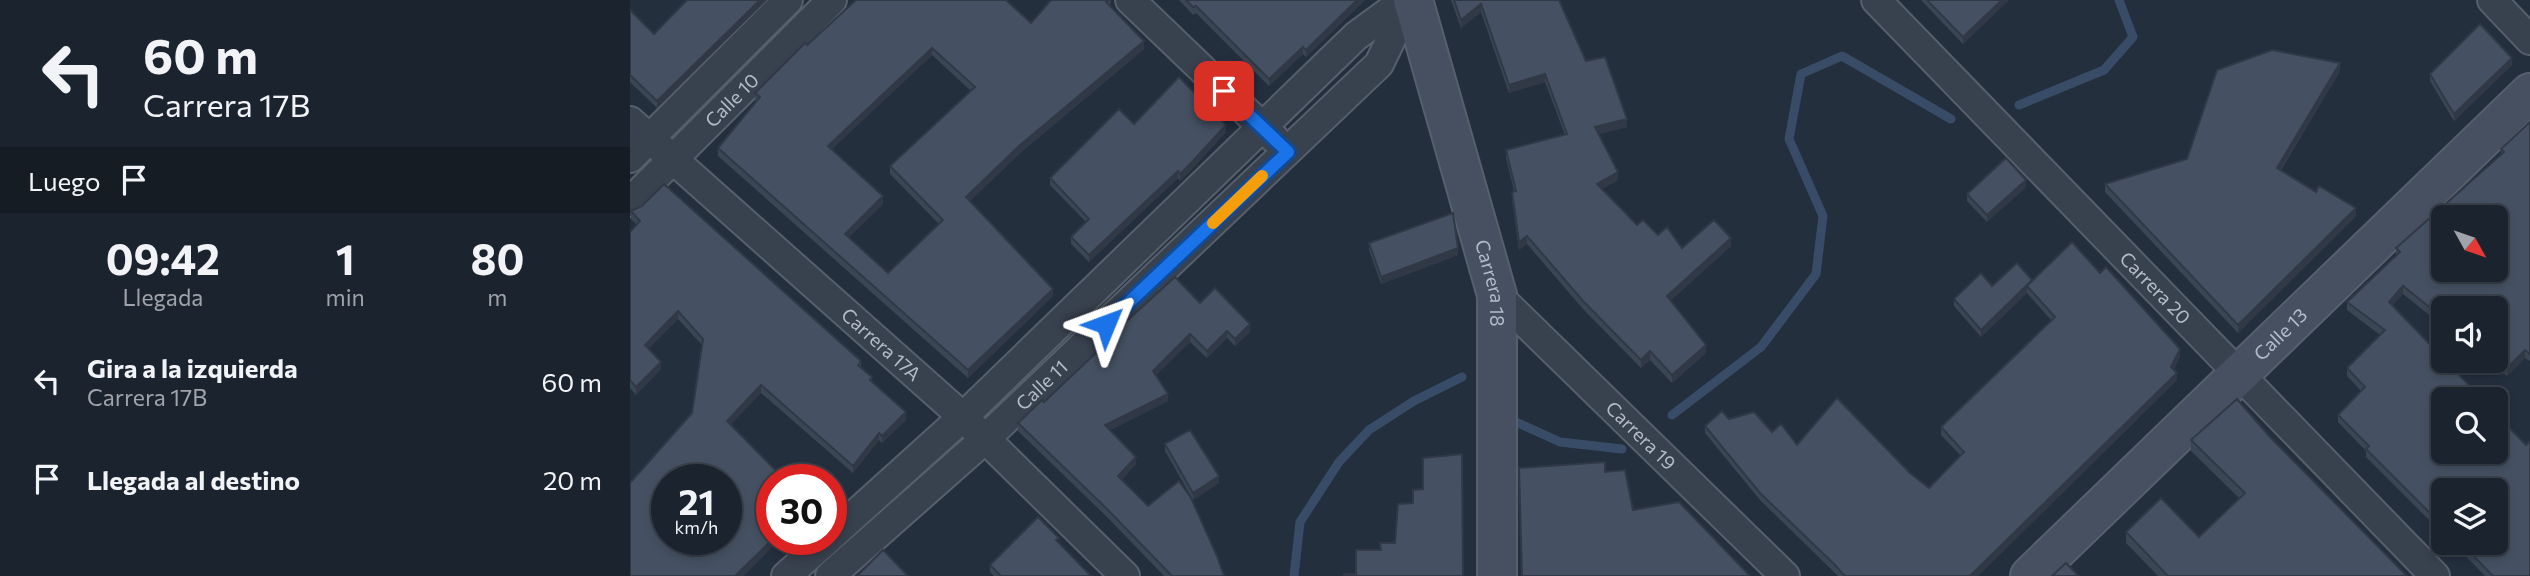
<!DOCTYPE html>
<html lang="es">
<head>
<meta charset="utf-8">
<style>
	:root { --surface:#1b232e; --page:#242b36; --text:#f1f3f6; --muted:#a0a4aa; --line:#39404a }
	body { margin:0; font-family:Commissioner,sans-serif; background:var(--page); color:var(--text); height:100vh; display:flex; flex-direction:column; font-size:26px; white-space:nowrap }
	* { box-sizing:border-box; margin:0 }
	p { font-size:23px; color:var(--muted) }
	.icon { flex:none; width:38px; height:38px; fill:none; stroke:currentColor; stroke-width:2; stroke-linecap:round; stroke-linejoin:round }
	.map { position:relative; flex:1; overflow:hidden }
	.details { display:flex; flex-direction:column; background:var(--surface); width:630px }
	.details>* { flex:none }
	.banner { background:#1b232e; color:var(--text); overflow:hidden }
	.needle { width:46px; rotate:130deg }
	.tools { position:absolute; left:1801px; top:205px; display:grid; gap:14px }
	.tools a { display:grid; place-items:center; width:77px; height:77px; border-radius:10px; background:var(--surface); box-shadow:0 4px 10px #0003,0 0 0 2px var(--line); font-size:35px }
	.speed { position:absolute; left:21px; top:464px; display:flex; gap:14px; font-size:35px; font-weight:700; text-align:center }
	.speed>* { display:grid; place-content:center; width:91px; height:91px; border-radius:50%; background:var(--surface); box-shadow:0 4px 10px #0003,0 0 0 2px var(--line); line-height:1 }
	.speed small { font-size:18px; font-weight:400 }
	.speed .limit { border:10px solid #d22; background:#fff; color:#111 }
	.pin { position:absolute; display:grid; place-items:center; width:60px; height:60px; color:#fff; margin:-30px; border-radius:14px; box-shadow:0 4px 10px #0006 }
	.me { position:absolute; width:77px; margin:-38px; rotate:46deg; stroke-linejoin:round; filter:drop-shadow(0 0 5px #0008) }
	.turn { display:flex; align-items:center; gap:24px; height:147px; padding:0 28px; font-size:32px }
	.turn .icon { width:91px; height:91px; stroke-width:2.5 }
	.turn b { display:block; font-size:49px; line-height:60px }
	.then { display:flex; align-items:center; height:66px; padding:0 28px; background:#0003; gap:14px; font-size:26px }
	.eta { display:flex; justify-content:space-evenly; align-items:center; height:119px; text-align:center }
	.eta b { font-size:42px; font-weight:700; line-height:49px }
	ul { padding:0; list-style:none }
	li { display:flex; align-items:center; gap:21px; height:98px; padding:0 28px }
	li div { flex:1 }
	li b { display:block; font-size:26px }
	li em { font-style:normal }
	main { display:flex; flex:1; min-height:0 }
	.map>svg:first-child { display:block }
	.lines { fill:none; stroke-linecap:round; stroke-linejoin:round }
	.stream { stroke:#394c67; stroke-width:9 }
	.street-casing { stroke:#565f6c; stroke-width:32 }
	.secondary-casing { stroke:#565f6c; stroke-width:42 }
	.street { stroke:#38414e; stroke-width:28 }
	.secondary { stroke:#465061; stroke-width:38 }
	.wall { fill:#3b4654; fill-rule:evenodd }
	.shaded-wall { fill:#303945 }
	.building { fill:#455162; stroke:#303945; stroke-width:2; fill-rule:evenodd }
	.route-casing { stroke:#114b97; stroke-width:18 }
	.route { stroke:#1a73e8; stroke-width:12 }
	.slow { stroke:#f59e0b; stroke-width:12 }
	.labels { text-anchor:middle; stroke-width:5; stroke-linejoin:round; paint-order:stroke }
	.street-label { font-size:19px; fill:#b4bcc9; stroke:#1d2633 }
</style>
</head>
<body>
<main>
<section class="details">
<div class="banner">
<div class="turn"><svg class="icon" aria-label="left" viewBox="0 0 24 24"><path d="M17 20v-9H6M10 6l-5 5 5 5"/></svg><div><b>60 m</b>Carrera 17B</div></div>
<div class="then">Luego<svg class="icon" aria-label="arrive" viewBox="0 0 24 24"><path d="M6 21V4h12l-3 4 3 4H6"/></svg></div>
</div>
<div class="eta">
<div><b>09:42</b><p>Llegada</p></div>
<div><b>1</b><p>min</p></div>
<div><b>80</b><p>m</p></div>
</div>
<ul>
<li><svg class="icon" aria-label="left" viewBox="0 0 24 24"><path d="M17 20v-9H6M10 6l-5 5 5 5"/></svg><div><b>Gira a la izquierda</b><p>Carrera 17B</p></div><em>60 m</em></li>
<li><svg class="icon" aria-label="arrive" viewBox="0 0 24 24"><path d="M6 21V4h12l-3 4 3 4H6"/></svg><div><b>Llegada al destino</b></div><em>20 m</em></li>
</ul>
</section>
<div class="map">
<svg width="1900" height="576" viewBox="0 0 1900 576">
	<rect width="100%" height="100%" fill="#242f3e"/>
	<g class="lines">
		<path class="stream" d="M1389,105L1474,70L1503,37L1489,0
			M1042,415L1131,347L1186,274L1193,216L1159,139L1171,74L1212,56L1321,119
			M886,422L930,442L992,449
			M664,576L670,522L709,462L739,430L784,401L832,377"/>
		<g class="street-casing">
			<g id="street">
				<path d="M500,0L645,139"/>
				<path id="s1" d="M1246,0L1805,576"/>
				<path d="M1862,0L1900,40"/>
				<path id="s2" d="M0,121L333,417L495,576"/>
				<path d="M0,158L158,0"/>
				<path id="s3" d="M0,202L202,0"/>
				<path id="s4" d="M867,295L1155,576"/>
				<path d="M201,536L333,417L726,36L775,0"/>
				<path d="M156,576L198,539"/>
				<path id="s5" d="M200,576L355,439L749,64L780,0"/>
			</g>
		</g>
		<g class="secondary-casing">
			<g id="secondary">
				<path id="s6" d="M783,0L867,295V576"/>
				<path id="s7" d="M1400,576L1900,93"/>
			</g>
		</g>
		<use href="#street" class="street"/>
		<use href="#secondary" class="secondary"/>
	</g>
	<path class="wall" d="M57,0L27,108L0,82V10L24,34Z
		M481,0L480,6L514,49L389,154L340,201L423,296L338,378L88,156V148L126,102L125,100V93L177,45L401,23ZM302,55L341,91L260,166V174L309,224L258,273L219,237L253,204L202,149Z
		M549,0H735L676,57L673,54L639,86L566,13L563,15Z
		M821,0H929L956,61L997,127L969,134L988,180L972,189L1007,225L1052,248L1101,246L1040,301L1076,353L1042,383L1020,360L1011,368L953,309L897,244L889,250L882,200V192L884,191L876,158V150L935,135L915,82L879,93L851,12L831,28Z
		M1291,0H1379L1333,44Z
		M1882,65L1824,121L1800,81V74Z
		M1710,71L1651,170L1726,216L1608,333L1475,192V184L1557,159Z
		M1900,122V361L1895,358L1877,376L1857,360H1866V308H1813V326L1773,294L1762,305L1900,576H1855L1822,542H1866L1813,490V534L1736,457V451L1708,422V415L1731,391L1717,376V368L1750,335L1717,310V302L1766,255V248L1871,154V149Z
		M596,132L560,171L550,181L548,178L459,262L441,244V237L456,222L420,185V178Z
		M34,184L231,361V367L242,377V382L276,412V420L252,443L249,440L223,473L131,393L101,424L155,480H142V539H158L153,544L149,540L113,576H0V483L62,413L72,345L48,319L18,349L31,362V369L6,395L0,388V232L7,225L1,219V211L12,206ZM37,480H96V539H37Z
		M1396,187L1357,222L1337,201V194Z
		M739,243L828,255L751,284L739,250Z
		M1470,273L1550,356L1544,369L1547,380L1348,576H1208L1130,500L1075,433V426L1099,419L1142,432L1167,445L1280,473L1299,488L1331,456L1311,435V427L1421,320L1397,293L1351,337L1324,306V299L1362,286L1402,280Z
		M570,303L620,332L605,346L597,338L577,358L560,342L526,375L538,401L480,430L506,464L491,480L594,576H534L477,517L388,431V423L414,402L467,352V348Z
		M1639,436L1777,576H1528L1496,543V532L1569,537L1609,498L1561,451V440Z
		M535,444L589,483L563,500L535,451Z
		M429,543L461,576H364L360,572V565Z"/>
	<path class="shaded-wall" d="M130,0H137L27,108V101Z
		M727,0H735L676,57V50Z
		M1372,0H1379L1333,44V37Z
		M851,4V12L831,28V20Z
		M514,41V49L389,154L336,205V197L389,146Z
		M673,47V54L639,86V79Z
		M302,48V55L198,153V146Z
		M1882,58V65L1824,121V114Z
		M1710,63V71L1647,175V168Z
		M915,74V82L879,93V85Z
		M997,119V127L965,135V127Z
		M596,125V132L550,181V174Z
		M548,171V178L459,262V255Z
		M988,172V180L967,192V184Z
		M1396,180V187L1357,222V215Z
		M253,196V204L215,241V234Z
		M1726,208V216L1608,333V325Z
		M897,236V244L889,250V242Z
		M1101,238V246L1037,304V296Z
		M828,248V255L751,284V277Z
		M1397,286V293L1351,337V330Z
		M1773,286V294L1759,309V302Z
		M423,289V296L338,378V370Z
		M48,311V319L15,353V345Z
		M620,324V332L605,346V339Z
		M597,331V338L577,358V351Z
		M560,334V342L523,378V371Z
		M1076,345V353L1042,383V375Z
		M1550,349V356L1541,374V367Z
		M1895,350V358L1877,376V368Z
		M1020,351V360L1011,368V360Z
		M31,362V369L6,395V387Z
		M1547,373V380L1348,576H1340Z
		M131,385V393L97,428V421Z
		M538,394V401L475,432V425Z
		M276,412V420L252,443V436Z
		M249,433V440L223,473V466Z
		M506,457V464L488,484V476Z
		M589,476V483L563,500V493Z
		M143,539H149V540L113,576H105Z"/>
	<path class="building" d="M57,0H130L27,101L0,75V10L24,34Z
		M226,0H376L401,23L421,0H478L476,2L514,41L389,146L336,197L423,289L338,370L88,148L130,97L125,93L175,43L177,45ZM302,48L345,87L260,166L313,220L258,273L215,234L253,196L198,146Z
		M556,0H727L676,50L673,47L639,79L566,6L563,7Z
		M824,0H929L956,61L975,57L997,119L965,127L988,172L967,184L1007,225L1013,220L1028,235L1037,227L1052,248L1084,220L1101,238L1037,296L1076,345L1042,375L1020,351L1011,360L953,301L897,236L889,242L882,192L886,191L876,150L937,134L915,74L879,85L851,4L831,20Z
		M1297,0H1372L1333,37Z
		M1850,24L1882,58L1824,114L1800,74Z
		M1642,50L1710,63L1647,168L1686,192L1689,186L1726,208L1608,325L1475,184L1557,159L1587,70Z
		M549,77L596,125L560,164L550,174L548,171L459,255L441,237L459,219L420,178L489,109L504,124Z
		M1900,122V354L1895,350L1877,368L1866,359V308H1813V318L1773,286L1759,302L1813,358V360H1815L1852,399H1813V452H1866V414L1896,445L1899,442L1900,443V576H1863L1830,542H1866V490H1813V526L1736,449L1739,446L1708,415L1735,387L1717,368L1755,330L1717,302L1770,252L1766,248L1874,152L1871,149ZM1813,217H1866V270H1813Z
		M1376,158L1396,180L1357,215L1337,194Z
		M34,184L231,361L228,365L242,377L240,380L276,412L252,436L249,433L223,466L131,385L97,421L155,480H142V539H143L105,576H0V483L62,413L73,339L48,311L15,345L31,362L6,387L0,380V232L10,221L1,211L12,206ZM37,480H96V539H37Z
		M823,213L828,248L751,277L739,243Z
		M1442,242L1470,273L1476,267L1550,349L1541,367L1547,373L1340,576H1215L1203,563L1130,493L1075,426L1092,411L1099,419L1124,412L1142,432L1151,424L1167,445L1207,398L1280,473L1299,488L1334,452L1311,427L1425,317L1397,286Z
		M1387,263L1402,280L1351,330L1324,299L1351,273L1362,286Z
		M545,277L570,303L585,288L620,324L605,339L597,331L577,351L560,334L523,371L538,394L475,425L506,457L488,476L518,506L549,481L561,498L587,556L594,576H542L477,509L388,423L412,400L414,402L469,350L467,348Z
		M1607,399L1639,436L1777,576H1538L1496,532L1531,498L1569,537L1615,493L1561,440Z
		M560,430L589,476L563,493L535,444Z
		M832,454L833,576H714V574H726V550H751L750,543H765L768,504L783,503V490L793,489V458Z
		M975,462V472L995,470L1003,510L1049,502L1120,576H892L889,468Z
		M408,517L429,538L426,540L461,576H371L360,565Z
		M253,550L278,576H227Z
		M1436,563L1449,576H1422Z"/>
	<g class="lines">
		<g class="route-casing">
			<path id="route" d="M476,324L658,152L594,91"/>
		</g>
		<use href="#route" class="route"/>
		<path class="slow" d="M583,223L632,176"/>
	</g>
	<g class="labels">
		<g class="street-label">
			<text dy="7" stroke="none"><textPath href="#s3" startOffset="144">Calle 10</textPath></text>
			<text dy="7" stroke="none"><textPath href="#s6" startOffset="294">Carrera 18</textPath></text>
			<text dy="7" stroke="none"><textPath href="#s1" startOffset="401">Carrera 20</textPath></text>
			<text dy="7" stroke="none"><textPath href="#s7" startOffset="348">Calle 13</textPath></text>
			<text dy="7" stroke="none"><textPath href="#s2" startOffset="336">Carrera 17A</textPath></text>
			<text dy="7" stroke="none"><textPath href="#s5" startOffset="285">Calle 11</textPath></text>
			<text dy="7" stroke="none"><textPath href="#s4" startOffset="201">Carrera 19</textPath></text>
		</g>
	</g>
</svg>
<div class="tools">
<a><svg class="needle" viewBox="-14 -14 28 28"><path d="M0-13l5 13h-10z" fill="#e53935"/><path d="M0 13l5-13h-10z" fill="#a0a4aa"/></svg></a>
<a><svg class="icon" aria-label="sound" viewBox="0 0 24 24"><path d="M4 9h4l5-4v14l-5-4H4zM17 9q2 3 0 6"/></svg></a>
<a><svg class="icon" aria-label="search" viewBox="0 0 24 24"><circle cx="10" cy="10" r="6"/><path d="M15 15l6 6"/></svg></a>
<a><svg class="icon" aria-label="layers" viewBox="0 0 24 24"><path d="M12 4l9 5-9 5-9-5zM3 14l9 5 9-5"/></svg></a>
</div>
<div class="speed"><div>21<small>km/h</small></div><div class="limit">30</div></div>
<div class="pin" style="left:594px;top:91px;background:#d93025"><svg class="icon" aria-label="arrive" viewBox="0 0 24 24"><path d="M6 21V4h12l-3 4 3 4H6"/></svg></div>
<svg class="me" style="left:476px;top:324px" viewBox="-20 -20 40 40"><path d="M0-17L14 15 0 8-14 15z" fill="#1a73e8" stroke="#fff" stroke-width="4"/></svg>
</div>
</main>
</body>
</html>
